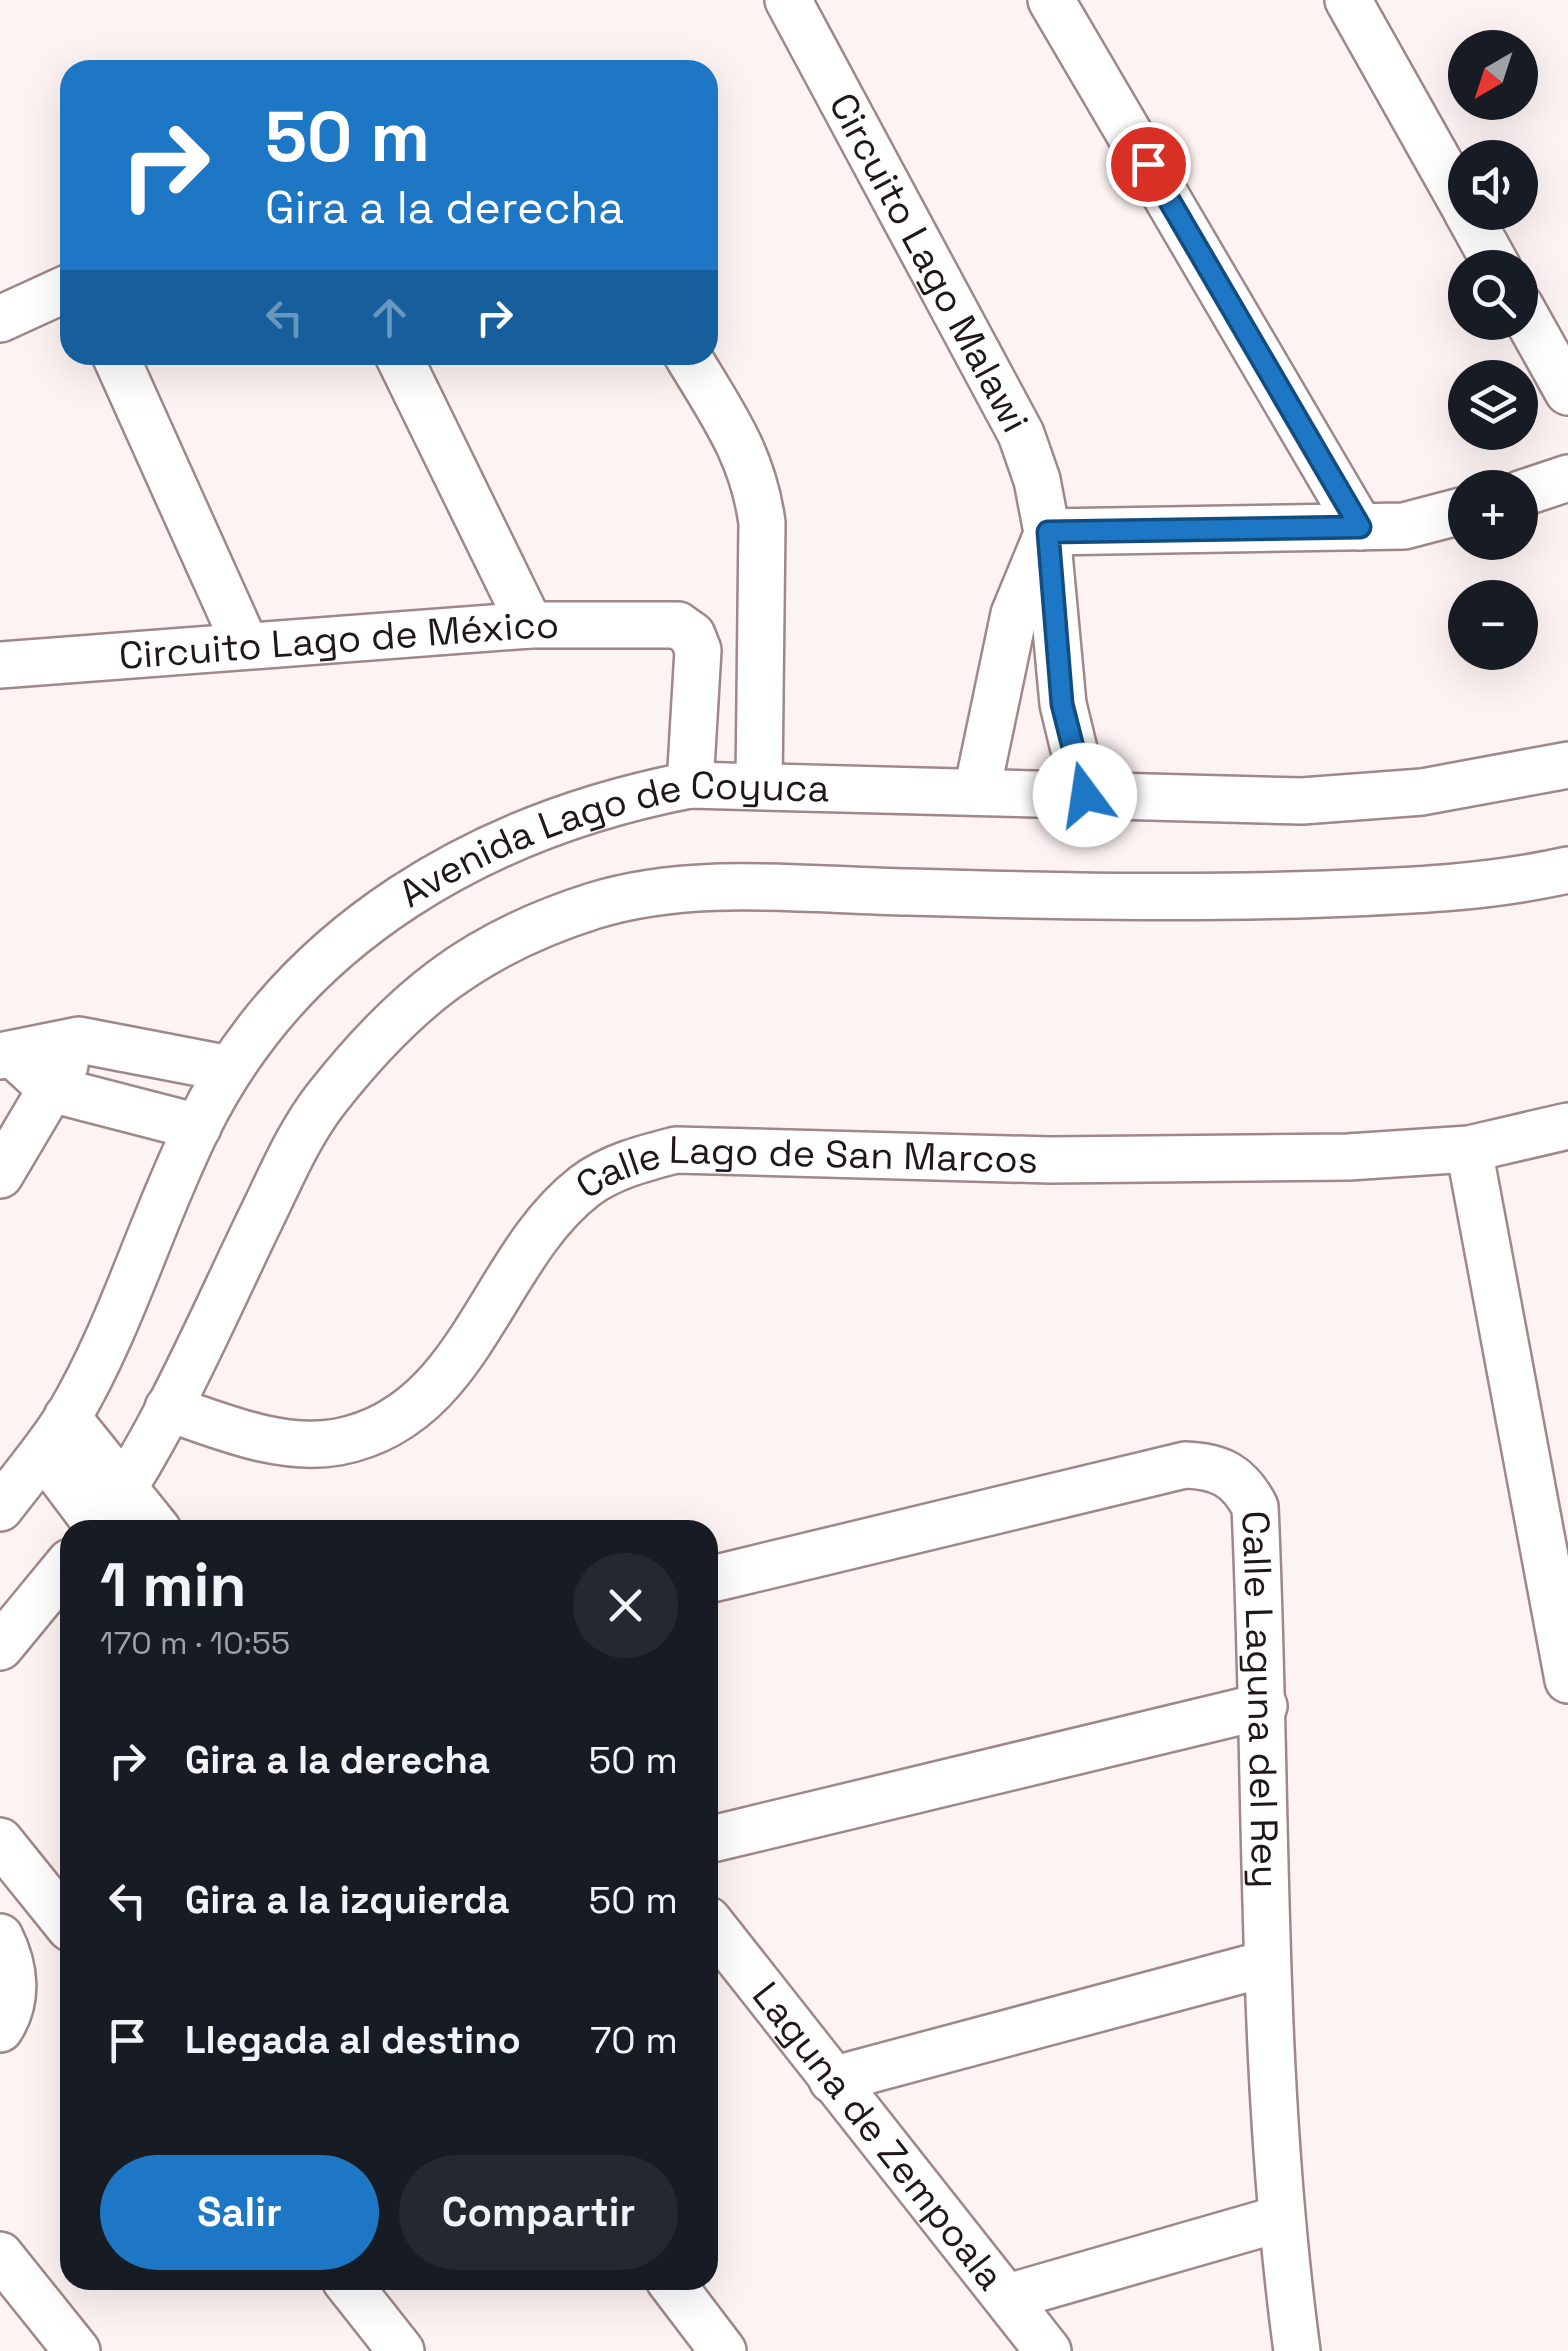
<!DOCTYPE html>
<html lang="es">
<head>
<meta charset="utf-8">
<style>
	:root { --surface:#171b24; --page:#242831; --text:#f1f3f6; --muted:#9ea1a6; --accent:#1d77c4 }
	body { margin:0; font-family:"Space Grotesk",sans-serif; background:var(--page); color:var(--text); height:100vh; display:flex; flex-direction:column; font-size:38px; white-space:nowrap }
	* { box-sizing:border-box; margin:0 }
	p { font-size:32px; color:var(--muted) }
	.icon { flex:none; width:55px; height:55px; fill:none; stroke:currentColor; stroke-width:2; stroke-linecap:round; stroke-linejoin:round }
	.map { position:relative; flex:1; overflow:hidden }
	.details { position:absolute; left:60px; top:1520px; width:658px; height:770px; display:flex; flex-direction:column; background:var(--surface); border-radius:30px; box-shadow:0 10px 40px #0002 }
	.details>* { flex:none }
	.guide { position:absolute; left:60px; top:60px; width:658px; height:305px; border-radius:30px; box-shadow:0 10px 40px #0002; background:#1d77c4; color:#fff; overflow:hidden }
	.needle { width:65px; rotate:219deg }
	.buttons { position:absolute; left:1448px; top:30px; display:grid; gap:20px }
	.buttons a { display:grid; place-items:center; width:90px; height:90px; border-radius:50%; background:var(--surface); box-shadow:0 10px 40px #0002; font-size:50px }
	.pin { position:absolute; display:grid; place-items:center; width:85px; height:85px; color:#fff; margin:-42px; border:5px solid #fff; border-radius:50%; box-shadow:0 2px 10px #0007 }
	.me { position:absolute; width:110px; margin:-55px; rotate:346deg; stroke-linejoin:round; filter:drop-shadow(0 0 8px #0008) }
	.turn { display:flex; align-items:center; gap:35px; height:210px; padding:0 40px; font-size:45px }
	.turn .icon { width:130px; height:130px; stroke-width:2.5 }
	.turn b { display:block; font-size:70px; line-height:85px }
	.lanes { display:flex; align-items:center; height:95px; padding:0 40px; background:#0003; justify-content:center; gap:50px; direction:ltr }
	.lanes .off { opacity:.35 }
	.round { display:grid; place-items:center; flex:none; width:105px; height:105px; border-radius:52px; background:var(--page) }
	.overview { display:flex; align-items:center; justify-content:space-between; height:170px; padding:0 40px }
	h1 { font-size:60px; font-weight:700; line-height:75px }
	.button { display:flex; gap:20px; margin-top:auto; padding:20px 40px }
	.button a { flex:1; height:115px; border-radius:60px; background:var(--accent); color:#fff; font-size:40px; font-weight:700; line-height:115px; text-align:center }
	.button a+a { background:var(--page); color:var(--text) }
	ul { padding:0; list-style:none }
	li { display:flex; align-items:center; gap:30px; height:140px; padding:0 40px }
	li div { flex:1 }
	li b { display:block; font-size:38px }
	li em { font-style:normal }
	.map>svg:first-child { display:block }
	.lines { fill:none; stroke-linecap:round; stroke-linejoin:round }
	.minor-casing { stroke:#a08788; stroke-width:50 }
	.minor { stroke:#fff; stroke-width:45 }
	.route-casing { stroke:#134d7f; stroke-width:25 }
	.route { stroke:#1d77c4; stroke-width:18 }
	.labels { text-anchor:middle; stroke-width:10; stroke-linejoin:round; paint-order:stroke }
	.street-label { font-size:38px; fill:#211718; stroke:#fff }
</style>
</head>
<body>
<div class="map">
<svg width="1568" height="2351" viewBox="0 0 1568 2351">
	<rect width="100%" height="100%" fill="#fef3f3"/>
	<g class="lines">
		<g class="minor-casing">
			<g id="minor">
				<path id="s1" d="M788,0L1021,434L1037,480L1047,532L1063,704L1085,795"/>
				<path d="M1051,0L1360,527"/>
				<path d="M1348,0L1465,208"/>
				<path d="M1467,212L1498,268"/>
				<path d="M1520,306L1568,392"/>
				<path d="M0,319L70,287"/>
				<path d="M115,355L245,644"/>
				<path d="M398,355L530,625"/>
				<path d="M687,355C722,413 753,455 762,523L759,784"/>
				<path d="M1520,494L1568,478"/>
				<path d="M1047,532L1404,526L1465,510"/>
				<path id="s2" d="M0,665L530,625H678L692,635L698,650L690,785"/>
				<path d="M977,791L1014,614L1045,539"/>
				<path d="M0,1056L79,1040L230,1069"/>
				<path d="M15,1056L51,1089L198,1127"/>
				<path d="M1469,1149L1568,1680"/>
				<path d="M0,1175L65,1065"/>
				<path id="s3" d="M168,1408C220,1426 281,1452 338,1442C472,1417 490,1259 585,1186C612,1166 645,1158 676,1150L1050,1160L1348,1157L1469,1149L1568,1126"/>
				<path d="M67,1417L158,1530"/>
				<path d="M43,1453L101,1530"/>
				<path id="s4" d="M0,1508C23,1478 48,1449 68,1417C122,1326 151,1221 198,1126C294,932 484,825 690,785L1302,801L1422,792L1568,765"/>
				<path d="M96,1530C162,1437 208,1328 257,1226C279,1182 296,1138 326,1099C403,1001 473,944 593,906C692,875 805,890 908,892C1047,896 1186,899 1325,894C1407,891 1488,888 1568,870"/>
				<path id="s5" d="M708,1580L1185,1465C1220,1466 1239,1476 1255,1507C1268,1789 1259,2071 1297,2351"/>
				<path d="M0,1647L70,1562"/>
				<path d="M708,1840L1264,1706"/>
				<path d="M0,1841L70,1928"/>
				<path id="s6" d="M708,1920L1048,2351"/>
				<path d="M0,1937C15,1967 19,2000 0,2029"/>
				<path d="M832,2080L1265,1964"/>
				<path d="M0,2255L77,2351"/>
				<path d="M345,2280L401,2351"/>
				<path d="M669,2280L723,2351"/>
				<path d="M1008,2297L1279,2219"/>
			</g>
		</g>
		<use href="#minor" class="minor"/>
	</g>
	<g class="lines">
		<g class="route-casing">
			<path id="route" d="M1085,795L1062,704L1048,532L1360,527L1148,164"/>
		</g>
		<use href="#route" class="route"/>
	</g>
	<g class="labels">
		<g class="street-label">
			<text dy="13" stroke="none"><textPath href="#s1" startOffset="298">Circuito Lago Malawi</textPath></text>
			<text dy="13" stroke="none"><textPath href="#s2" startOffset="340">Circuito Lago de México</textPath></text>
			<text dy="13" stroke="none"><textPath href="#s4" startOffset="968">Avenida Lago de Coyuca</textPath></text>
			<text dy="13" stroke="none"><textPath href="#s3" startOffset="768">Calle Lago de San Marcos</textPath></text>
			<text dy="13" stroke="none"><textPath href="#s5" startOffset="770">Calle Laguna del Rey</textPath></text>
			<text dy="13" stroke="none"><textPath href="#s6" startOffset="275">Laguna de Zempoala</textPath></text>
		</g>
	</g>
</svg>
<div class="buttons">
<a><svg class="needle" viewBox="-14 -14 28 28"><path d="M0-13l5 13h-10z" fill="#e53935"/><path d="M0 13l5-13h-10z" fill="#9ea1a6"/></svg></a>
<a><svg class="icon" aria-label="sound" viewBox="0 0 24 24"><path d="M4 9h4l5-4v14l-5-4H4zM17 9q2 3 0 6"/></svg></a>
<a><svg class="icon" aria-label="search" viewBox="0 0 24 24"><circle cx="10" cy="10" r="6"/><path d="M15 15l6 6"/></svg></a>
<a><svg class="icon" aria-label="layers" viewBox="0 0 24 24"><path d="M12 4l9 5-9 5-9-5zM3 14l9 5 9-5"/></svg></a>
<a>+</a>
<a>−</a>
</div>
<div class="pin" style="left:1148px;top:164px;background:#d93025"><svg class="icon" aria-label="arrive" viewBox="0 0 24 24"><path d="M6 21V4h12l-3 4 3 4H6"/></svg></div>
<svg class="me" style="left:1085px;top:795px" viewBox="-20 -20 40 40"><circle r="19" fill="#fff"/><path d="M0-13L10 11 0 6-10 11z" fill="#1d77c4"/></svg>
<div class="guide">
<div class="turn"><svg class="icon" aria-label="right" viewBox="0 0 24 24"><path d="M7 20v-9h11M14 6l5 5-5 5"/></svg><div><b>50 m</b>Gira a la derecha</div></div>
<div class="lanes"><svg class="icon off" aria-label="left" viewBox="0 0 24 24"><path d="M17 20v-9H6M10 6l-5 5 5 5"/></svg><svg class="icon off" aria-label="ahead" viewBox="0 0 24 24"><path d="M12 20V5M6 11l6-6 6 6"/></svg><svg class="icon" aria-label="right" viewBox="0 0 24 24"><path d="M7 20v-9h11M14 6l5 5-5 5"/></svg></div>
</div>
<section class="details">
<div class="overview"><div><h1>1 min</h1><p>170 m · 10:55</p></div><a class="round"><svg class="icon" aria-label="close" viewBox="0 0 24 24"><path d="M6 6l12 12M18 6L6 18"/></svg></a></div>
<ul>
<li><svg class="icon" aria-label="right" viewBox="0 0 24 24"><path d="M7 20v-9h11M14 6l5 5-5 5"/></svg><div><b>Gira a la derecha</b></div><em>50 m</em></li>
<li><svg class="icon" aria-label="left" viewBox="0 0 24 24"><path d="M17 20v-9H6M10 6l-5 5 5 5"/></svg><div><b>Gira a la izquierda</b></div><em>50 m</em></li>
<li><svg class="icon" aria-label="arrive" viewBox="0 0 24 24"><path d="M6 21V4h12l-3 4 3 4H6"/></svg><div><b>Llegada al destino</b></div><em>70 m</em></li>
</ul>
<div class="button"><a>Salir</a><a>Compartir</a></div>
</section>
</div>
</body>
</html>
